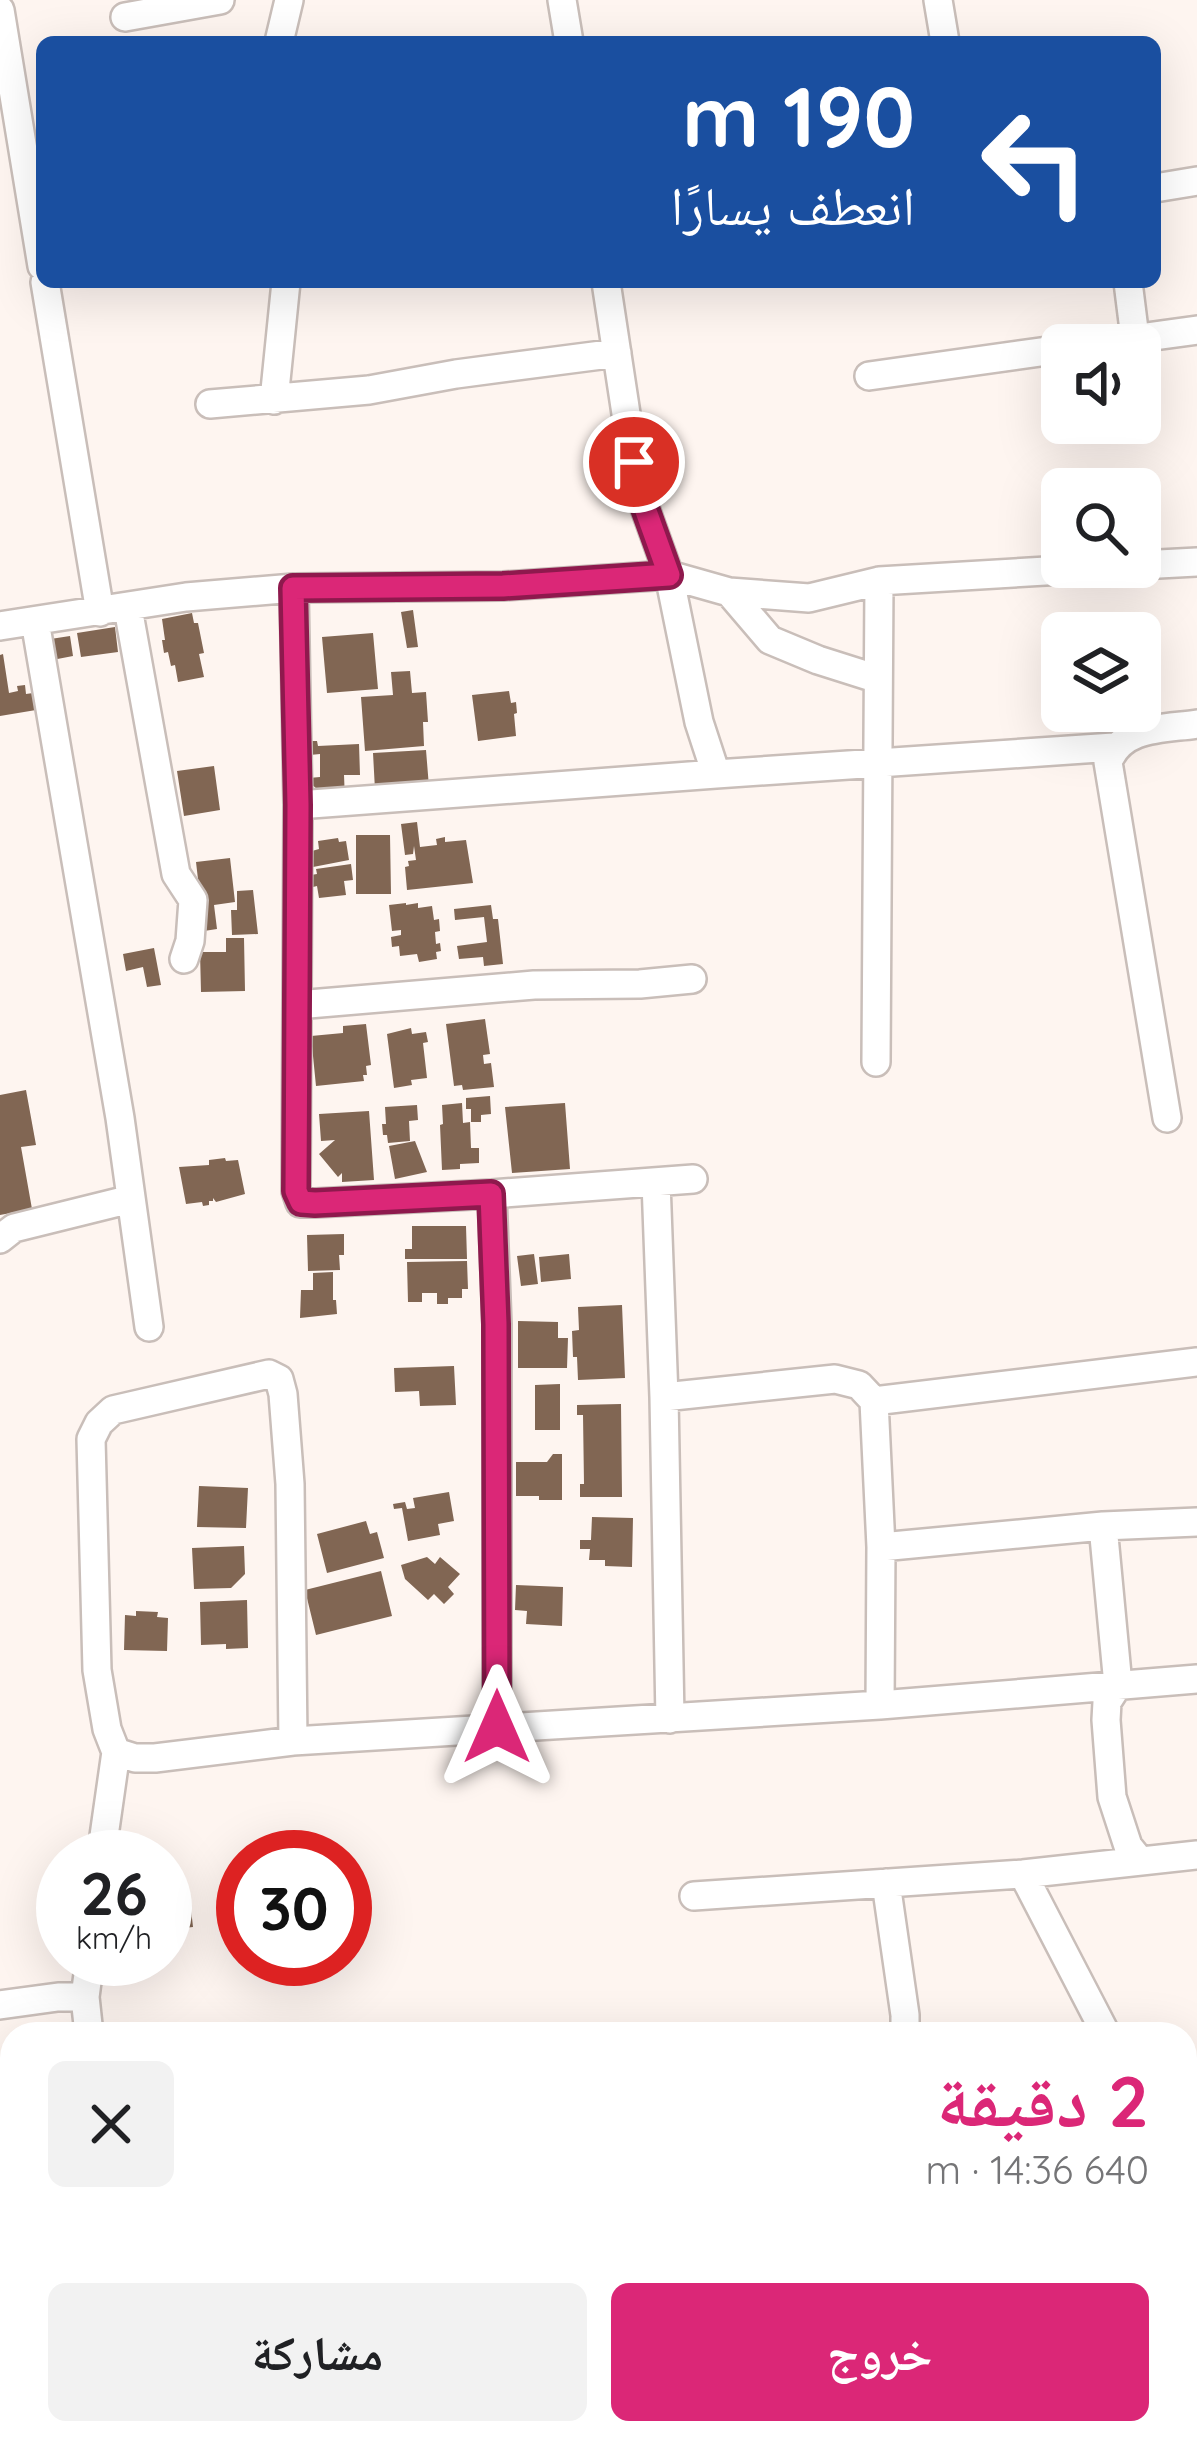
<!DOCTYPE html>
<html lang="ar">
<head>
<meta charset="utf-8">
<style>
	:root { --surface:#fff; --page:#f2f2f2; --text:#202124; --muted:#757577; --accent:#db2777 }
	body { margin:0; font-family:Quicksand,"Noto Naskh Arabic",sans-serif; background:var(--page); color:var(--text); direction:rtl; height:100vh; display:flex; flex-direction:column; font-size:45px; white-space:nowrap }
	* { box-sizing:border-box; margin:0 }
	p { font-size:39px; color:var(--muted) }
	.icon { flex:none; width:66px; height:66px; fill:none; stroke:currentColor; stroke-width:2; stroke-linecap:round; stroke-linejoin:round }
	.map { position:relative; flex:1; overflow:hidden; direction:ltr }
	.details { position:absolute; left:0px; top:2022px; width:1197px; height:423px; display:flex; flex-direction:column; background:var(--surface); border-radius:36px 36px 0 0; box-shadow:0 12px 48px #0002; direction:rtl }
	.details>* { flex:none }
	.banner { position:absolute; left:36px; top:36px; width:1125px; height:252px; border-radius:18px; box-shadow:0 12px 48px #0002; direction:rtl; background:#1a4fa0; color:#fff; overflow:hidden }
	.buttons { position:absolute; left:1041px; top:324px; display:grid; gap:24px }
	.buttons a { display:grid; place-items:center; width:120px; height:120px; border-radius:18px; background:var(--surface); box-shadow:0 12px 48px #0002; font-size:60px }
	.speed { position:absolute; left:36px; top:1830px; display:flex; gap:24px; font-size:60px; font-weight:700; text-align:center }
	.speed>* { display:grid; place-content:center; width:156px; height:156px; border-radius:50%; background:var(--surface); box-shadow:0 12px 48px #0002; line-height:1 }
	.speed small { font-size:30px; font-weight:400 }
	.speed .limit { border:18px solid #d22; background:#fff; color:#111 }
	.pin { position:absolute; display:grid; place-items:center; width:102px; height:102px; color:#fff; margin:-51px; border:6px solid #fff; border-radius:50%; box-shadow:0 3px 12px #0007 }
	.me { position:absolute; width:132px; margin:-66px; rotate:0deg; stroke-linejoin:round; filter:drop-shadow(0 0 9px #0008) }
	.turn { display:flex; align-items:center; gap:42px; height:252px; padding:0 48px; font-size:54px }
	.turn .icon { width:156px; height:156px; stroke-width:2.5 }
	.turn b { display:block; font-size:84px; line-height:102px }
	.round { display:grid; place-items:center; flex:none; width:126px; height:126px; border-radius:18px; background:var(--page) }
	.summary { display:flex; align-items:center; justify-content:space-between; height:204px; padding:0 48px }
	h1 { font-size:72px; font-weight:800; line-height:90px; color:var(--accent) }
	.action { display:flex; gap:24px; margin-top:auto; padding:24px 48px }
	.action a { flex:1; height:138px; border-radius:18px; background:var(--accent); color:#fff; font-size:48px; font-weight:800; line-height:138px; text-align:center }
	.action a+a { background:var(--page); color:var(--text) }
	.map>svg:first-child { display:block }
	.building { fill:#816653 }
	.lines { fill:none; stroke-linecap:round; stroke-linejoin:round }
	.minor-casing { stroke:#c9beb9; stroke-width:32 }
	.minor { stroke:#fff; stroke-width:27 }
	.route-casing { stroke:#8e194d; stroke-width:30 }
	.route { stroke:#db2777; stroke-width:21 }
</style>
</head>
<body>
<div class="map">
<svg width="1197" height="2443" viewBox="0 0 1197 2443">
	<rect width="100%" height="100%" fill="#fef5f0"/>
	<path class="building" d="M413,610L418,647L407,648L401,612Z
		M192,613L194,623H198L204,653L199,654L204,677L178,682L175,665L171,666L168,652L164,653L162,640H165L162,619Z
		M115,627L118,652L81,657L77,633Z
		M373,633L378,689L327,693L322,637Z
		M70,636L73,656L47,661L44,640Z
		M3,654L9,693L18,691L17,686L25,685L26,694L33,693L36,710L0,716V655Z
		M410,671L412,693L426,692L428,722H423L424,746L365,751L361,697L393,695L391,672Z
		M509,691L511,703L516,702L517,713L514,714L516,736L478,741L472,695Z
		M309,741H317L318,746L359,744L360,775H344L345,800L331,801L310,783L309,778L320,777V754L310,755Z
		M426,750L429,787L375,790L373,753Z
		M214,766L220,810L184,816L177,771Z
		M417,822L420,847L437,845L436,839L445,837V842L466,840L473,883L407,890L405,867L409,866L408,861L416,860L414,846L413,854L405,855L401,824Z
		M356,835H390L391,894H356Z
		M338,838L339,842L346,841L349,860L313,867L312,857L305,858L311,841L312,851L319,849L318,841Z
		M230,858L235,902L214,905L217,929L204,931L196,862Z
		M351,864L353,880L344,881L346,895L319,898L317,886L313,887L311,875L317,874L316,869Z
		M253,890L258,934L232,935L231,910H237V891Z
		M406,903V905L418,903V908L432,906L434,920L439,919L440,931L435,932L436,944L440,943L441,951L436,952L437,959L419,962L417,954L400,956L399,946L392,947L391,937L401,935V930L392,931L389,905Z
		M491,905L493,919H498L503,964L484,966L483,957L459,959L457,946L487,942L484,917L455,920L454,909Z
		M226,938H244L245,991L201,992L200,952H226Z
		M154,948L161,985L147,987L143,967L126,971L123,954Z
		M485,1019L490,1054L483,1055L484,1064L491,1063L494,1087L463,1090L462,1085L454,1086L446,1024Z
		M366,1024L371,1065L366,1066L367,1075H363L364,1081L316,1086L311,1036L343,1033V1026Z
		M411,1028L412,1034L426,1032L428,1042L423,1043L427,1078L411,1080L412,1085L394,1088L387,1034Z
		M26,1090L36,1145L21,1147L32,1209L0,1215V1095Z
		M490,1096L491,1114L481,1115V1122H471V1109H466V1098Z
		M462,1103L463,1123L470,1122L471,1148H479V1163L460,1164V1169L442,1170L440,1125L443,1124L442,1105Z
		M565,1103L570,1169L512,1173L505,1107Z
		M417,1105L418,1120L409,1121L410,1141L388,1143L387,1135H383L382,1124H386L385,1107Z
		M369,1111L374,1180L342,1182V1173L338,1177L319,1154L335,1140L321,1141L319,1114Z
		M415,1141L427,1172L395,1179L389,1146Z
		M225,1158L226,1161L238,1160L245,1194L216,1202L213,1198V1201H209V1205L203,1206L202,1202L186,1204L179,1167L209,1165V1160Z
		M412,1226H466L467,1259H405V1249H412Z
		M344,1234V1255H339L340,1270L308,1271L307,1235Z
		M534,1254L538,1284L521,1286L517,1256Z
		M569,1254L571,1279L541,1282L539,1257Z
		M467,1261L468,1289H462V1298H448V1304H437V1293H422V1302H408L407,1262Z
		M333,1272V1300H336L337,1314L300,1318L301,1290H313V1273Z
		M622,1305L625,1378L578,1380L577,1357H573L572,1331L579,1330L578,1307Z
		M518,1321L558,1322V1338H568L567,1368H518Z
		M454,1366L456,1405L420,1406L419,1391L395,1392L394,1368Z
		M560,1384V1430H535V1385Z
		M621,1404L622,1497H580V1484H584L583,1415H577V1405Z
		M553,1454H562V1500H539V1496H516V1462H547Z
		M199,1486L248,1488L246,1528L197,1527Z
		M449,1492L454,1521L438,1524L440,1535L408,1541L402,1508L394,1509L393,1504L405,1502L407,1509L415,1508L413,1498Z
		M592,1517L633,1518L632,1567L605,1566V1560H589L590,1549H580V1540H591Z
		M366,1521L370,1534L377,1532L384,1558L327,1573L317,1534Z
		M244,1546L245,1574L231,1588L194,1589L192,1548Z
		M427,1557L435,1564L440,1557L460,1574L448,1587L454,1594L444,1604L434,1594L428,1600L405,1579L401,1565Z
		M381,1571L392,1616L316,1635L305,1590Z
		M516,1585L563,1587L562,1626L526,1624L527,1611L515,1610Z
		M247,1600L248,1648L226,1649V1644L201,1645L200,1602Z
		M136,1611L158,1612L157,1617L168,1618L167,1651L124,1650L125,1615L136,1616Z
		M189,1891L193,1927L175,1929L171,1893Z"/>
	<g class="lines">
		<g class="minor-casing">
			<path id="minor" d="M562,0L569,42
				M938,0L945,42
				M0,10L42,266
				M125,17L220,0
				M279,42L289,0
				M1155,188L1197,181
				M45,282L100,612
				M606,282L637,486L669,575L503,586L294,588L298,805L296,1191L300,1203H315L492,1194L693,1179
				M1128,282L1135,338
				M1088,345L1197,330
				M869,376L1062,349
				M274,400L286,282
				M210,404L369,390L456,374L617,353
				M1140,565L1197,562
				M729,592L770,640L818,660L878,679
				M128,608L176,874L193,900L190,941L184,959
				M35,621L120,1118L149,1327
				M0,626L186,597L294,588
				M1114,747L716,774L699,722L669,575L729,592L809,598L879,581L1114,567
				M298,805L716,774
				M297,1005L534,985L640,984L692,979
				M876,1062L879,581
				M1167,1118L1108,762C1122,726 1163,729 1197,724
				M656,1182L664,1397L670,1719
				M492,1194L497,1324V1727
				M0,1239L14,1228L131,1199
				M874,1401L1197,1362
				M1103,1526L1118,1685L1107,1702L1106,1720L1112,1797L1128,1846L1140,1861
				M881,1547L1103,1526L1197,1522
				M880,1705L1197,1679
				M293,1741L290,1484L283,1394L279,1379L269,1374L113,1410L99,1423L91,1439L97,1670L107,1729L116,1752L135,1758H155L293,1741L880,1705L881,1547L874,1401L859,1385L835,1379L664,1397
				M101,1857L116,1752
				M1023,1874L1106,2034
				M886,1883L905,2015V2034
				M694,1896L1023,1874L1197,1855
				M85,1997L90,1959
				M0,2005L58,1997H85L89,2034
				M1185,2177L1197,2195
				M0,2184L12,2176
				M1185,2393L1197,2391
				M161,2433L166,2443
				M352,2433L354,2443
				M654,2433L664,2443
				M1055,2433L1056,2443"/>
		</g>
		<use href="#minor" class="minor"/>
	</g>
	<g class="lines">
		<g class="route-casing">
			<path id="route" d="M497,1727L496,1324L491,1194L315,1203L301,1202L296,1191L298,805L293,588L503,586L669,575L637,486L634,462"/>
		</g>
		<use href="#route" class="route"/>
	</g>
</svg>
<div class="buttons">
<a><svg class="icon" aria-label="sound" viewBox="0 0 24 24"><path d="M4 9h4l5-4v14l-5-4H4zM17 9q2 3 0 6"/></svg></a>
<a><svg class="icon" aria-label="search" viewBox="0 0 24 24"><circle cx="10" cy="10" r="6"/><path d="M15 15l6 6"/></svg></a>
<a><svg class="icon" aria-label="layers" viewBox="0 0 24 24"><path d="M12 4l9 5-9 5-9-5zM3 14l9 5 9-5"/></svg></a>
</div>
<div class="speed"><div>26<small>km/h</small></div><div class="limit">30</div></div>
<div class="pin" style="left:634px;top:462px;background:#d93025"><svg class="icon" aria-label="arrive" viewBox="0 0 24 24"><path d="M6 21V4h12l-3 4 3 4H6"/></svg></div>
<svg class="me" style="left:497px;top:1727px" viewBox="-20 -20 40 40"><path d="M0-17L14 15 0 8-14 15z" fill="#db2777" stroke="#fff" stroke-width="4"/></svg>
<div class="banner">
<div class="turn"><svg class="icon" aria-label="left" viewBox="0 0 24 24"><path d="M17 20v-9H6M10 6l-5 5 5 5"/></svg><div><b>190 m</b>انعطف يسارًا</div></div>
</div>
<section class="details">
<div class="summary"><div><h1>2 دقيقة</h1><p>640 m · 14:36</p></div><a class="round"><svg class="icon" aria-label="close" viewBox="0 0 24 24"><path d="M6 6l12 12M18 6L6 18"/></svg></a></div>
<div class="action"><a>خروج</a><a>مشاركة</a></div>
</section>
</div>
</body>
</html>
